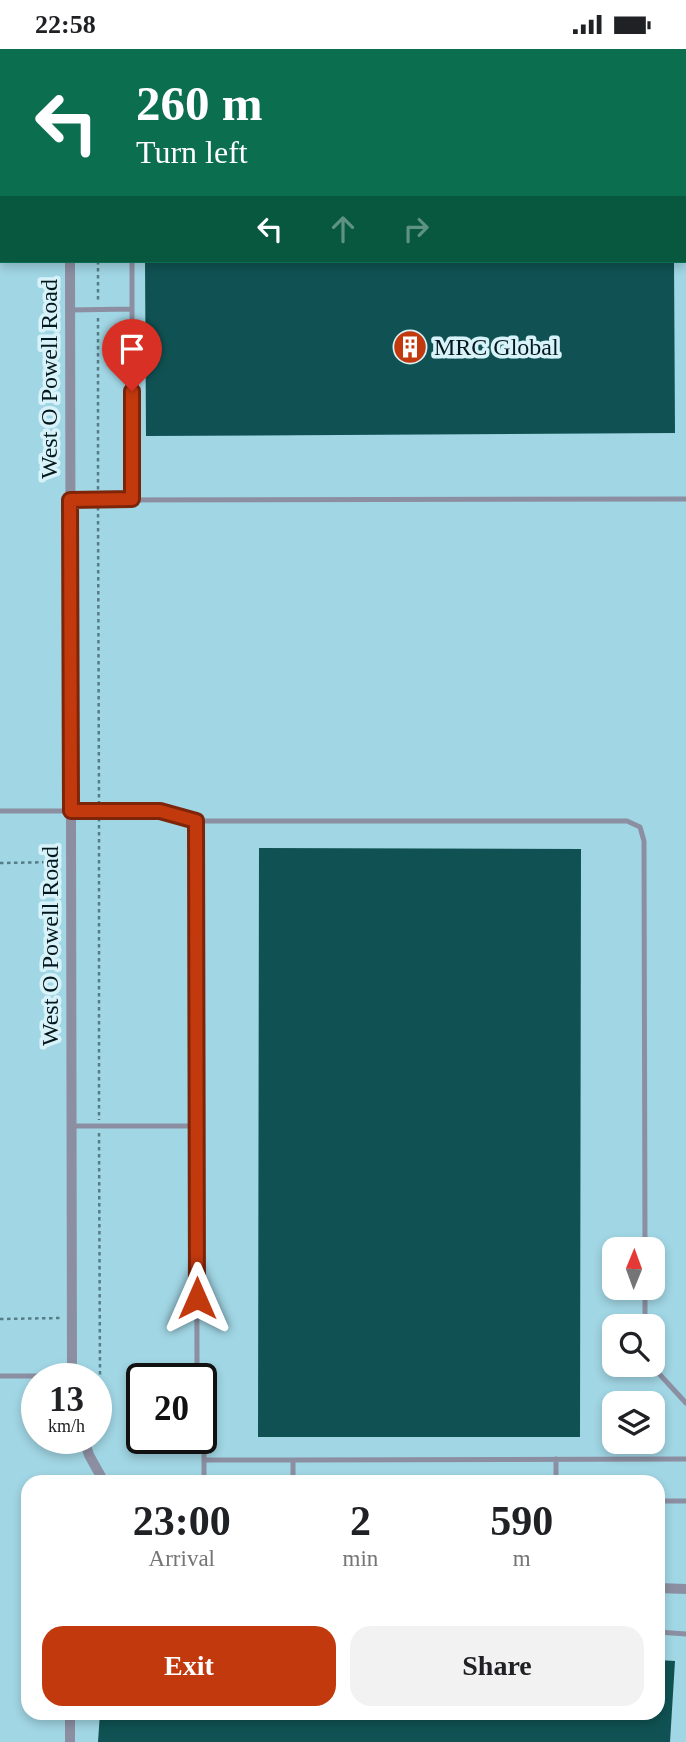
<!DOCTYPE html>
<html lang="en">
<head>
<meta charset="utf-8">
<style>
	:root { --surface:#fff; --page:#f2f2f2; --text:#202124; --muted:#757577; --accent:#c2390e }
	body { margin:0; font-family:"Times New Roman",serif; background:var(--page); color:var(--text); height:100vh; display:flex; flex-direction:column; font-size:26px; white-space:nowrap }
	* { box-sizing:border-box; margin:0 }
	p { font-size:23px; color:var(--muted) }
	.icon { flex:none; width:38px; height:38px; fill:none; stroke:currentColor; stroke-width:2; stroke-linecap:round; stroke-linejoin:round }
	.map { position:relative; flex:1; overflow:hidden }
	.drawer { position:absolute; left:21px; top:1426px; width:644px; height:245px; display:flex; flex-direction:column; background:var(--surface); border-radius:21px; box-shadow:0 4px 10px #0003 }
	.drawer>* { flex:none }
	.top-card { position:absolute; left:0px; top:0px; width:686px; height:214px; box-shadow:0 4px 10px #0003; background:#0b6e4f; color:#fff; overflow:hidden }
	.needle { width:46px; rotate:1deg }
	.controls { position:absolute; left:602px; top:1188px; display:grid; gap:14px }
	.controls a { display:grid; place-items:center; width:63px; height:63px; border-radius:14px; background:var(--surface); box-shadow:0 4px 10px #0003; font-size:35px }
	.speed { position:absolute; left:21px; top:1314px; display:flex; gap:14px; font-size:35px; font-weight:700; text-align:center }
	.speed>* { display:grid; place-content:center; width:91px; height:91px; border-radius:50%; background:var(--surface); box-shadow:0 4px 10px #0003; line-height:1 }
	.speed small { font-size:18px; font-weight:400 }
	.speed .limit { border:4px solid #111; border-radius:10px; background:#fff; color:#111 }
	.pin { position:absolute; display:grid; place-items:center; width:60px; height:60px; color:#fff; margin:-72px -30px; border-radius:50% 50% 50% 0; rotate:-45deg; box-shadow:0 0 7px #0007 }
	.pin .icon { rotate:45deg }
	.me { position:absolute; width:77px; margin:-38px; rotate:0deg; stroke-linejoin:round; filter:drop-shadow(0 0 5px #0008) }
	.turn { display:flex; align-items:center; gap:24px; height:147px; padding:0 21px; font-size:32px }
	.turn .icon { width:91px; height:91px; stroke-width:2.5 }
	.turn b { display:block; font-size:49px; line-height:60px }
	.lanes { display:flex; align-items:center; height:66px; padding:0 21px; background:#0003; justify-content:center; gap:35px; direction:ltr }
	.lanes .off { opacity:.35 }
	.eta { display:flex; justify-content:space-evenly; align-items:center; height:119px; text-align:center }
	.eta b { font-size:42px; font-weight:600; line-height:49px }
	.button { display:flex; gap:14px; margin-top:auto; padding:14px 21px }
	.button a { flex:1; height:80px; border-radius:21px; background:var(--accent); color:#fff; font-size:28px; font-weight:600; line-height:80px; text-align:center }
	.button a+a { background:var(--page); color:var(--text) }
	.status { display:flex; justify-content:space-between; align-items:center; height:49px; padding:0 35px; background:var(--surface); direction:ltr }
	.status svg { height:19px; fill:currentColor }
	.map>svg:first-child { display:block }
	.building { fill:#105253 }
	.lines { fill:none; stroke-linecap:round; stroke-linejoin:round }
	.path { stroke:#567c86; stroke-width:2.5; stroke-dasharray:3.5 3.5; stroke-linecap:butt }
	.service { stroke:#8c8fa1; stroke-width:5 }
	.minor { stroke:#8c8fa1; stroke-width:10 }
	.route-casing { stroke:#7e2509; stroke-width:18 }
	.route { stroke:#c2390e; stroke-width:12 }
	.labels { text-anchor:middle; stroke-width:7; stroke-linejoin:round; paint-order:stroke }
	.poi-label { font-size:24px; fill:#03181d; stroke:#d8f2f9; text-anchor:start }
	.street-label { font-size:24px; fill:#03181d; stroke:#d8f2f9 }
</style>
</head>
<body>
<div class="status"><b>22:58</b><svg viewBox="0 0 49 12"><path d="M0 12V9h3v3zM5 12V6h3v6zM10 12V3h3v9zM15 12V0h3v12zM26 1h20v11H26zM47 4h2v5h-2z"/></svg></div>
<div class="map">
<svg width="686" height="1693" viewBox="0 0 686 1693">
	<rect width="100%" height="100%" fill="#a1d6e4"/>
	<path class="building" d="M145,212H674L675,384L146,387Z
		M259,799L581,800L580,1388H258Z
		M658,1611L675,1612L670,1693H98L100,1664H658Z"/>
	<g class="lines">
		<path class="path" d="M96,2V0
			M98,212V252
			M98,269V444
			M98,458L99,756
			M99,769V1071
			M0,814L60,813
			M99,1084L100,1329
			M0,1270L60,1269"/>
		<path class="service" d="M622,2L623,0
			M684,70H686
			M0,100H2
			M0,170H2
			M132,260L133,450
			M70,261L132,260V212
			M70,451L686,450
			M0,762H160L196,772
			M72,1077H197
			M645,1278V1239
			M651,1316L686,1354
			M197,1324L196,772H627L640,778L644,792L645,1200
			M0,1327H72
			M204,1350V1411H293
			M204,1433V1411
			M293,1433V1411L686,1410
			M556,1433V1410
			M658,1452H686
			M658,1583L686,1585"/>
		<path class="minor" d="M69,2V0
			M684,3H686
			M70,212L72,1330
			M84,1390L89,1406L104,1433
			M658,1539L686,1540
			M70,1664V1693"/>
	</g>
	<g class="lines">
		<g class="route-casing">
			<path id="route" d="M132,342V450L70,451L71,762H160L196,772L197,1249"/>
		</g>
		<use href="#route" class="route"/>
	</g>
	<defs>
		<g id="building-disc" transform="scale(1.75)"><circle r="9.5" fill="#c2390e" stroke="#d8f2f9"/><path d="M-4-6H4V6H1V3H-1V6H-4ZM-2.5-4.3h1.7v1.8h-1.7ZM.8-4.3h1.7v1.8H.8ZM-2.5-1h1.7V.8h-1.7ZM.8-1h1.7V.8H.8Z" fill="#fff"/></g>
	</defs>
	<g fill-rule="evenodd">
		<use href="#building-disc" x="410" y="298"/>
	</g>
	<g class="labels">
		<g class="poi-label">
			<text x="434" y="306">MRC Global</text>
		</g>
		<g class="street-label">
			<text transform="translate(49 330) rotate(-90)" y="8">West O Powell Road</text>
			<text transform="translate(50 897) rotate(-90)" y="8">West O Powell Road</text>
		</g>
	</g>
</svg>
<div class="controls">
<a><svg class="needle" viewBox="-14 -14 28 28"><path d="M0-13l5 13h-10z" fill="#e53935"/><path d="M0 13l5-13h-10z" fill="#757577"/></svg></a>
<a><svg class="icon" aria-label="search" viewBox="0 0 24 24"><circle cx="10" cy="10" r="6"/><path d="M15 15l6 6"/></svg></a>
<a><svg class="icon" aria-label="layers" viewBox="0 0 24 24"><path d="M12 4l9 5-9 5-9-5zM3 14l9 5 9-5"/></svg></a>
</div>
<div class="speed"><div>13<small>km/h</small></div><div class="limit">20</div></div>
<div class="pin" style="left:132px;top:342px;background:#d93025"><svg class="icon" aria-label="arrive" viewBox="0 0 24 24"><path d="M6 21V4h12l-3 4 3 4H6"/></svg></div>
<svg class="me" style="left:197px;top:1249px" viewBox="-20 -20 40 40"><path d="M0-17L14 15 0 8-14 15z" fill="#c2390e" stroke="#fff" stroke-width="4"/></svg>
<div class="top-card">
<div class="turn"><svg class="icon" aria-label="left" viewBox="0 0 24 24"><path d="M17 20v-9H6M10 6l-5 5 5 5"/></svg><div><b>260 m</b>Turn left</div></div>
<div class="lanes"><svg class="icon" aria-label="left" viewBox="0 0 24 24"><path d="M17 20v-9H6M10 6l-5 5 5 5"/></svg><svg class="icon off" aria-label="ahead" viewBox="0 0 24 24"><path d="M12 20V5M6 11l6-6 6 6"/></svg><svg class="icon off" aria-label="right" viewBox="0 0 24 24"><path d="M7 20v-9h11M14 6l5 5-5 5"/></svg></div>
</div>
<section class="drawer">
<div class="eta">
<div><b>23:00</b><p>Arrival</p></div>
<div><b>2</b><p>min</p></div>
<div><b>590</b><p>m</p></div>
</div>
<div class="button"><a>Exit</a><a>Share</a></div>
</section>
</div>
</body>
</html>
